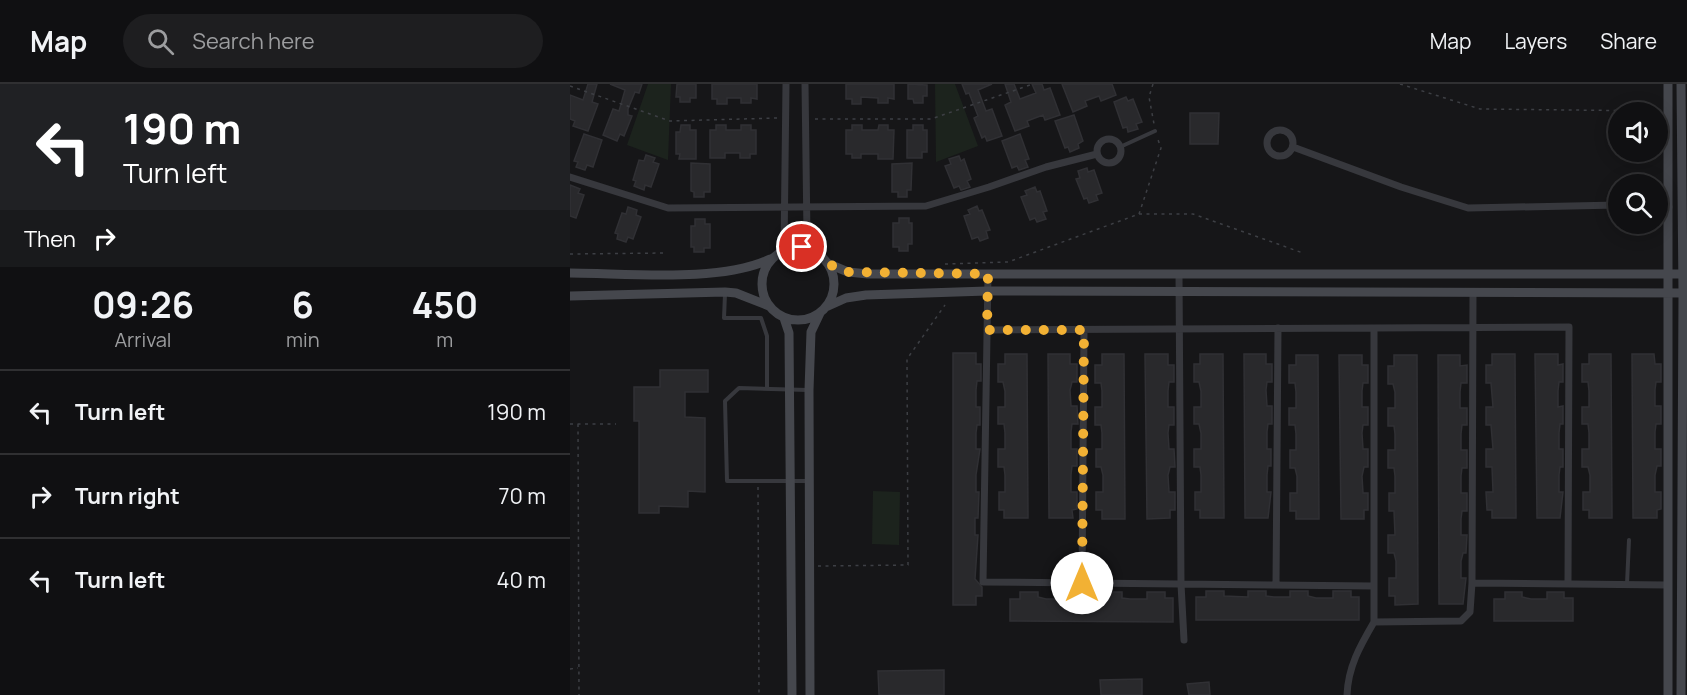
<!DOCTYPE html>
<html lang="en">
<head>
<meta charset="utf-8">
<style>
	:root { --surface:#101012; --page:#1e1e20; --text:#f1f3f6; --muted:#9c9d9f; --line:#303032 }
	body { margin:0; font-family:Manrope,sans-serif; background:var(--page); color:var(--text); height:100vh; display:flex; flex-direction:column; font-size:22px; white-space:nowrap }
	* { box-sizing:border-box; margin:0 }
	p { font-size:20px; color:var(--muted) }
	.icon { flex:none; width:33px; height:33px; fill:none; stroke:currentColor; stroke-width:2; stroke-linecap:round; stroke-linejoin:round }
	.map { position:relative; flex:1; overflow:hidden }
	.side { display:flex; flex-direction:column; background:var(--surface); width:570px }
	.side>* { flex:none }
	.hud { background:#202124; color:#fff; overflow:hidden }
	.buttons { position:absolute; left:1038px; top:18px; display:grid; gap:12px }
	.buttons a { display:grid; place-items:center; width:60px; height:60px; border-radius:50%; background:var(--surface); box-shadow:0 3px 15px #0003,0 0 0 2px var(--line); font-size:30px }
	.pin { position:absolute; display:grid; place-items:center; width:51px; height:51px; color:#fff; margin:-26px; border:3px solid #fff; border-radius:50%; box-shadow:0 2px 6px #0007 }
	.me { position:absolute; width:66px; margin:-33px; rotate:0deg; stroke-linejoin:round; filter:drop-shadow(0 0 4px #0008) }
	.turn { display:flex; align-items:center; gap:21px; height:126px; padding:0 24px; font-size:27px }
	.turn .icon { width:78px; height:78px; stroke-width:2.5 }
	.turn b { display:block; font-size:42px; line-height:51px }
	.then { display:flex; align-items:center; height:57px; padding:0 24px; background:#0003; gap:12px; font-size:22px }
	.eta { display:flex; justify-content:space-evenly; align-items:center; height:102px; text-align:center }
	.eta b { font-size:36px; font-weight:700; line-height:42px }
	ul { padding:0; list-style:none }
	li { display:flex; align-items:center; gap:18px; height:84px; padding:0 24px; border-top:2px solid var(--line) }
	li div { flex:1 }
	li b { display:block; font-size:22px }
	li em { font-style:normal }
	header { display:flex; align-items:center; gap:36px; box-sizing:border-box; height:84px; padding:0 30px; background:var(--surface); border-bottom:2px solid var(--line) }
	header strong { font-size:28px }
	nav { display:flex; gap:33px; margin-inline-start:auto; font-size:21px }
	.search { width:420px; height:54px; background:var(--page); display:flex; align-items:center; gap:15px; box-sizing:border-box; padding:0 21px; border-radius:33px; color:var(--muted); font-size:22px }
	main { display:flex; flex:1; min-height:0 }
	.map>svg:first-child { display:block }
	.green { fill:#1c231d }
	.building { fill:#29292c; stroke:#303034; stroke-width:1.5 }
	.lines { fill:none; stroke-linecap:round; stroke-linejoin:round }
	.path { stroke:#3d3f44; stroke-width:1.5; stroke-dasharray:3 4.5; stroke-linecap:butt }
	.lane { stroke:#37383d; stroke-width:4 }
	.street { stroke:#37383d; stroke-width:7 }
	.secondary { stroke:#45474d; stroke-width:9 }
	.route { stroke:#f2b134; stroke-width:10; stroke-dasharray:0 18 }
</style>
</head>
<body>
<header>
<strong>Map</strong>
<div class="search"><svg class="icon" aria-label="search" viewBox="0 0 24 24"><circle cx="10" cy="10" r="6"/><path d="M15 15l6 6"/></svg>Search here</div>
<nav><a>Map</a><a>Layers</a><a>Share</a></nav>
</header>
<main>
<section class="side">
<div class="hud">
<div class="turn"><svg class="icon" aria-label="left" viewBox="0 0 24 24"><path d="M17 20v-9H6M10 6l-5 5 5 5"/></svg><div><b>190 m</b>Turn left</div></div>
<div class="then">Then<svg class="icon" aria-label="right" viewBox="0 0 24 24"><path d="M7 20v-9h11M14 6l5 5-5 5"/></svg></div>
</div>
<div class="eta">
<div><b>09:26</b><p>Arrival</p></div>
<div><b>6</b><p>min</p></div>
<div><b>450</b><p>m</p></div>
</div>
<ul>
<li><svg class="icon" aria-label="left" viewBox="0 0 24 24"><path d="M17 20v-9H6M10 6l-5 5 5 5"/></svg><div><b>Turn left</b></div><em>190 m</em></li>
<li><svg class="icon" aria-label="right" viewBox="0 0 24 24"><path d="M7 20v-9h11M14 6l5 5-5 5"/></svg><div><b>Turn right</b></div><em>70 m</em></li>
<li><svg class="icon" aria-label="left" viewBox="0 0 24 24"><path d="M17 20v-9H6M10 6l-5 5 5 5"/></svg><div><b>Turn left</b></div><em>40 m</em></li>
</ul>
</section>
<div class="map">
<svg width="1117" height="611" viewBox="0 0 1117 611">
	<rect width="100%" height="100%" fill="#161618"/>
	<path class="green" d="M78,0H101L98,76L57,61Z
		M365,0H385L408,62L366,78Z
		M303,407L330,408L329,461L302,460Z"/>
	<path class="building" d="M18,0H27L22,18L28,20L18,47L3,42L5,37L0,35V11L13,16Z
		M40,0H72L69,9L65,8L58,25V31L62,32L54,52L50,50L47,57L33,51L43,25L49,27L55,6Z
		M107,0H126V14H120V18H110V13H106Z
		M142,0H187V15L181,14V19H171V14H157V20H147V15H142Z
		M276,0H324V15L318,14V19H308V14L291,13V20H282V15H276Z
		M338,0L357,1V12H353V19H344L343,15H338Z
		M392,0H422L408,6L416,27L422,25L432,52L417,57L415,52L412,54L404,34L408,32L401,14L399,9L396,10Z
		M435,0H444L450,15L466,9L462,0H472L474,6L480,4L490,31L475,36L473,31L457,37L459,42L445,47L435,21L441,18Z
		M492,0H542L546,11L531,17L529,12L515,17L517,22L503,28Z
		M556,13L558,17L563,15L572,38L566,40L568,45L558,48L557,43L553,44L544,18Z
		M620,29H649L648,60H620Z
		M504,31L513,57L508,60L509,64L500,68L498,63L495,64L485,37Z
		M111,41H120V46H126V75H109L110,70H106V48H110Z
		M146,41H156V46H171V41H181V46H186V70H180V74H170V69H155V74H140V46H146Z
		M282,41H292V46H308L309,41H318V46H324L323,75H308V70H291V74H282V70H276V46H282Z
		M343,41H353V46H357V68H352V74H337V46H343Z
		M14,50L32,56L23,83L17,81L15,86L6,83L8,78L4,77Z
		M450,50L459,75L455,76L458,83L449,86L447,82L442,84L432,57Z
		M76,71L85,74L83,78L89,80L81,103L75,101L74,106L64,102L66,97L63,96L69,76L74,77Z
		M389,72L391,77L394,75L401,95L397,97L400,103L391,106L389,102L384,104L375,82L381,80L379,75Z
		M121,79L140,80V108H134V113H124V108L121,107Z
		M342,79L341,106H337V113H328V108H322V80Z
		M517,84L518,88L524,86L532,109L526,111L528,116L519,119L517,114L514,115L506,95L510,94L508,87Z
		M0,101L10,105L8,109L14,111L6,134L0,132Z
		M465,103L467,108L470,107L477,127L473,128L476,135L467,138L465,134L460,136L451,113L457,111L455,107Z
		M407,122L409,127L412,126L420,146L416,147L418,154L410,157L408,153L402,155L394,132L400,130L398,126Z
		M58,123L67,126L66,131L71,133L63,155L58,153L56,158L47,155L48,150L45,149L52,129L56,130Z
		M329,134H339V139H342V160H338V167H329V163H323V139H329Z
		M125,135H135V140H140V164H134V168H124V163H121V142H125Z
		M383,269H406V280H411V297H407L406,306V323H410V341H407L406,349V365H410L406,391V408H409L408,434H405V451H408L405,495L412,503V512H406V521H383Z
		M435,270H457L458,434H434V426H429V408H435V391L434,383H428V365H435V349L434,340H428V323H435V307L433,298H428V280H435Z
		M478,270H500V280H507V298H502L500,306L501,322H507L508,340H502L501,348V365H507V382H502L501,391V408H507V425L502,426L503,434H479Z
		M532,270H554L555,435H532V426H526V408H533V391L531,383H526V365H532V349L531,341H525V323H532V307L531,299H525V281H532Z
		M575,270H598V281H604V298H599L598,307V323H604V341H599L598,349L599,365H604L605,383H600L598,391L599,408H605V426H600V434L577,435Z
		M630,270H653L654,434H630V426H625V408H631V391L630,383H624V365H631V349L629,340H624V323H631V307L629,298H624V280H630Z
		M674,270H696V280H702V298H697L696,306L697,322H702V340H698L697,348V365H701V382H698L697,391V408H701L698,434H675Z
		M922,270H945L946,434H922V426H917L916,408H923L922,383H916V365H923L921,341H916V323H923L921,299H916V281H922Z
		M965,270H988V281L993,280V298H989L988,307V323L993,322V340H990L989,349V365H993V383H990L989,391V408H993L990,434H967Z
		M1019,270H1041L1042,434H1019V426H1013V408H1020V391L1018,383H1012V365H1019V349L1018,340H1012V323H1019V307L1018,298H1012V280H1019Z
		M1062,270H1084L1085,280H1091V298H1086L1085,306V322H1091V340H1086L1085,348V365H1091V382H1087L1085,391V408H1091V425L1087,426V434H1063Z
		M726,271H748L749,435H726V427H720V409H727V392L725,384H720V366H726V350L725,341H719V324H726V308L725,299H719V281H726Z
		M769,271H792V281H798V299H793L792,307V323H798V341H793L792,349L793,365H798V383H794L792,392L793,409H798V426H794V435H771Z
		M824,271H847L848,520L825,521V512H819V494H826V477L824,469H818V451H825L824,427H819V409H825V392L824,384H818V366H825V350L824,342H818V324H825V308L823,300H818V282H824Z
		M868,271H890V282L897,281V299H891L890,308V324H897V341H892L891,350V366H897V384H892L891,392V409H897V427H892L891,435V451H897L896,469H893L891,477V494H896L893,520H869Z
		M90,286H138V308H115V333L135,334V408L118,407V423L89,422V429H69V337H64V303H90Z
		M636,507H654V512L678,513V507H696V512L704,513H720V507H738V512L746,514H763V507H781V513H789V536H626V513H636Z
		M450,508H468V513L476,515H492V508H510V514L518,515H534V508H552V514L560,515H577V508H595V514H603V538L440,537V515H450Z
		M935,508H952V513L961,515H977V508H994V514H1003V537H924V515H935Z
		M374,586V611H309L308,587Z
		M572,595V611H531L530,596Z
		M639,598L640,611H619L617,600Z"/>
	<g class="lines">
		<path class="path" d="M583,0L579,13L584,40
			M830,0L910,25L1089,27
			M0,2L100,37L208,34
			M245,35H361L463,0
			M569,130H623L733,169
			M0,170L96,169
			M375,180L438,178L569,130L591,64L587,53
			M0,340H46
			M8,340L9,611
			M188,403L189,611
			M248,482L338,481L337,275L375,221
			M0,585L8,584"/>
		<path class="lane" d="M550,63L585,47
			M155,210L154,234H191L197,252V303
			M238,306L169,304L155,317L157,397H238
			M1057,500L1059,456"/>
		<path class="street" d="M235,0L237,151L241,166
			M697 59a13 13 0 1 1 26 0a13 13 0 1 1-26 0Z
			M527 67a12 12 0 1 1 24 0a12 12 0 1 1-24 0Z
			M723,63L831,103L898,124L1048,121
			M0,93L98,124L356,122L419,103L476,83L527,70
			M1088,123H1099
			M214,166L216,0
			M418,190L413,498L804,502
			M609,190L611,500L614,556
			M804,244V538
			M417,246L999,243L998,499
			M512,499L514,246
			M902,499L903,209
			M706,501L708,244
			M777,611C778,583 790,562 804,538L891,537L900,528L902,499L1097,501"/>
		<path class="secondary" d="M1111,0L1113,209L1111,611
			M192 200a36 36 0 1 1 72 0a36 36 0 1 1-72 0Z
			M259,180L278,188L298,190H1117
			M0,189C56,189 151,199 200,175
			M0,212L155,208L166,209L199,222
			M256,223L276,214L296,211L417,207L1117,209
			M214,234L219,249L222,611
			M240,611L239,306L241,248L250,229
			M1098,611V0"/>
	</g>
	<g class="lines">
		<path class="route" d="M232,163L251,172L258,180L278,188L418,190L417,246H514L512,499"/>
	</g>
</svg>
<div class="buttons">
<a><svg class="icon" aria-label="sound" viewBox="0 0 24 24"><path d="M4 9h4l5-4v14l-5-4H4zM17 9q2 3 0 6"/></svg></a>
<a><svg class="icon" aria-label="search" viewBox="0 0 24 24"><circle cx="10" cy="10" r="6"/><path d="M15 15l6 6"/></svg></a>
</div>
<div class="pin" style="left:232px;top:163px;background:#d93025"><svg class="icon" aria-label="arrive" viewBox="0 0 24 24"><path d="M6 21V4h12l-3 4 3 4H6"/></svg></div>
<svg class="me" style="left:512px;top:499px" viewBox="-20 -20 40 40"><circle r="19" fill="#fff"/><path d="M0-13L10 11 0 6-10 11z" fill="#f2b134"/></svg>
</div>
</main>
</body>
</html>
